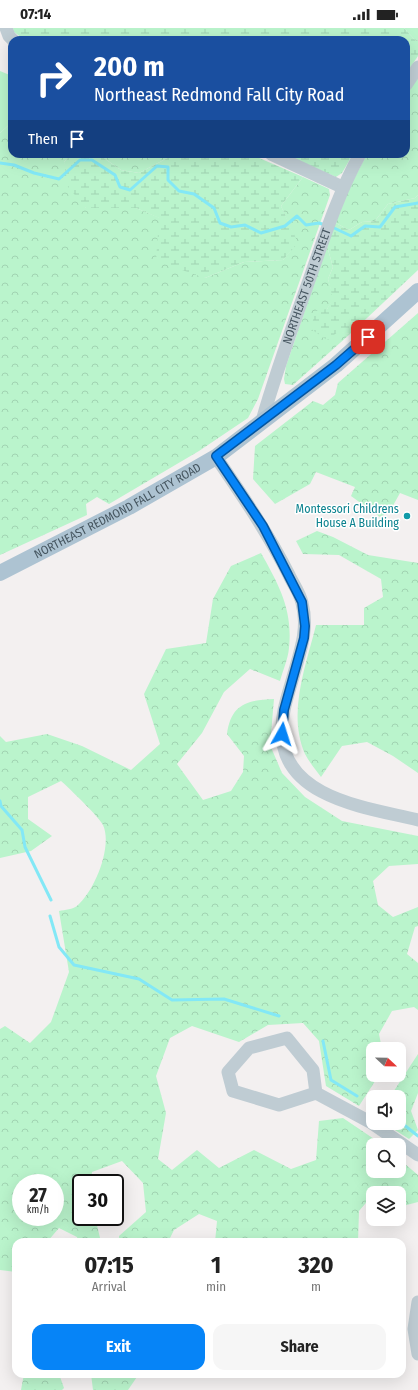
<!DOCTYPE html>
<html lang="en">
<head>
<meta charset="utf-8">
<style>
	:root { --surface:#fff; --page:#f6f6f6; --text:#222; --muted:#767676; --accent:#0684f7 }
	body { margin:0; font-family:"Fira Sans Condensed",sans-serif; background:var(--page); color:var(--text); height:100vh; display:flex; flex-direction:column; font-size:15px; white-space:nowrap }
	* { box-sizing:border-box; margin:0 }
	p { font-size:13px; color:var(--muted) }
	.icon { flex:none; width:22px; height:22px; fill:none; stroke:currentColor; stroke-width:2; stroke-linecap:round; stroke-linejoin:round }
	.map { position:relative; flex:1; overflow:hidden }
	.sheet { position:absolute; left:12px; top:1210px; width:394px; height:140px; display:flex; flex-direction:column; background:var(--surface); border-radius:12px; box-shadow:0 4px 16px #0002 }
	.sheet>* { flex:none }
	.top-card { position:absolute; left:8px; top:8px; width:402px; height:122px; border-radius:12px; box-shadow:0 4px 16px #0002; background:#1a4fa0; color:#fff; overflow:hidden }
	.needle { width:26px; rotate:112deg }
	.controls { position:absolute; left:366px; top:1014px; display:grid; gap:8px }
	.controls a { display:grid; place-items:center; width:40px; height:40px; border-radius:8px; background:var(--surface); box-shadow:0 4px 16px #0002; font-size:20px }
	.speed { position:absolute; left:12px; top:1146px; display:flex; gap:8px; font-size:20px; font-weight:700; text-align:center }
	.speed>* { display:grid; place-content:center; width:52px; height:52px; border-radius:50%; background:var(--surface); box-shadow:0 4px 16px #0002; line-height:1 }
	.speed small { font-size:10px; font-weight:400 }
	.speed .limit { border:2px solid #111; border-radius:6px; background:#fff; color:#111 }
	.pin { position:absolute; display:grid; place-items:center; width:34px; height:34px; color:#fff; margin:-17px; border-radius:8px; box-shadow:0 2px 6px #0006 }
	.me { position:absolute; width:44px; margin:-22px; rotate:6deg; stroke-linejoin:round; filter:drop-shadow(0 0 3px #0008) }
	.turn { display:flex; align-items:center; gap:14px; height:84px; padding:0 20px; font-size:18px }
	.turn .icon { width:52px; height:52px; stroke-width:2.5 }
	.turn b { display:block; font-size:28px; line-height:34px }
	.then { display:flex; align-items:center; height:38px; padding:0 20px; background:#0003; gap:8px; font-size:15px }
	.eta { display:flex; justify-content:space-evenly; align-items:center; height:68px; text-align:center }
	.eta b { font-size:24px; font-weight:700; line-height:28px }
	.button { display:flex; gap:8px; margin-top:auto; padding:8px 20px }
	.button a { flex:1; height:46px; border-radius:12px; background:var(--accent); color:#fff; font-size:16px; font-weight:700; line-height:46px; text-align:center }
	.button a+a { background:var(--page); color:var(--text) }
	.status { display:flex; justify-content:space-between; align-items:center; height:28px; padding:0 20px; background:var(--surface); direction:ltr }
	.status svg { height:11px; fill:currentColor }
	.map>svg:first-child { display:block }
	.green { fill:#baf4cc }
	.forest { fill:url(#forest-crowns); fill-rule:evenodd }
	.wetland { fill:url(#wetland-marsh) }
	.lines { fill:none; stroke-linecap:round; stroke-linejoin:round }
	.stream { stroke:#83e8f6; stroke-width:3 }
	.minor { stroke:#bfccd3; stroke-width:13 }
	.major { stroke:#adc3d2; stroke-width:16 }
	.route-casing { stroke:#0456a1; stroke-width:10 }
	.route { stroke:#0684f7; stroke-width:7 }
	.culture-dot { fill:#0f9aa8; stroke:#fff; stroke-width:1.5 }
	.labels { text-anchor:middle; stroke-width:3; stroke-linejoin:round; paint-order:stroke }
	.street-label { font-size:12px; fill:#465660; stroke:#fff }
	.culture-label { font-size:12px; fill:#0d838f; stroke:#fff; text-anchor:end }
</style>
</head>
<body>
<div class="status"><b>07:14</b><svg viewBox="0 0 49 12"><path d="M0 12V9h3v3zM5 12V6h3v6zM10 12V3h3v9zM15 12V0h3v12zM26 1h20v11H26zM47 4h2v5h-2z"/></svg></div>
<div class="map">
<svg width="418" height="1362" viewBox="0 0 418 1362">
	<defs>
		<pattern id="forest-crowns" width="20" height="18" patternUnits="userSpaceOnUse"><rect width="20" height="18" fill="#baf4cc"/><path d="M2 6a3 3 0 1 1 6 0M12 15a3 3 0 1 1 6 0" fill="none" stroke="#a1d3b2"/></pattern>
		<pattern id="wetland-marsh" width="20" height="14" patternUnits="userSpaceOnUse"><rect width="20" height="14" fill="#baf4cc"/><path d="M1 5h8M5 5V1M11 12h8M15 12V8" fill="none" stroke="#a1d3b2"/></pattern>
	</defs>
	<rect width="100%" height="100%" fill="#f3f0f0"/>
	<path class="green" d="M0,43L12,48V94L0,105Z"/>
	<path class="forest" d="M404,0H418V12L416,13Z
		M418,49V167L415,170L388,176L375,193L362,194L349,202L334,194L349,160L367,126H406V65Z
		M12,94V126H72L64,134L86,180H136L160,190L205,250L244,234L283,232L297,215L281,178L303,149L329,161L330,167L258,371L248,390L199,423L109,476L97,469L86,476L87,487L0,527V105Z
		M98,126H175L139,145L121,142Z
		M327,218L333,239L328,251L334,271L327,281L338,303L350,306L293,357L285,356L284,351L286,338Z
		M418,285V472L400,465L390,483L380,489L351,468L355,459L316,444L310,456L275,476L253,451L255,418L313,373L323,377L335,367L338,355Z
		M317,503L333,509L368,527L418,535V745L393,728L367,714L342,718L321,749C316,742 309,734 305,726C287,685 306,638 316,597H364V580L383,569L381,551L339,527L303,526L296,513Z
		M261,525C279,557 293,582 289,620C288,631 283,642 280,653L250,641L224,664L202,705L177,736L203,772L231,763L243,744L244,728L227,706C231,676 247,672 274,671L270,717L282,745L305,769L342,793L418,808V836L389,838L373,853L378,877L393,889L418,879V898L415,899L407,926L418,935V982L414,979L392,983L379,1006L382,1021H373V1047H379L359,1078L326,1058L319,1013L303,995L268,997L239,1014L192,998L170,1010L156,1048L166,1085L158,1131L172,1142L197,1122L219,1140L254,1122L291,1141L316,1132L319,1093L343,1090L383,1117H373V1143H399V1131L418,1147V1174L399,1179V1165H381L377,1162L359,1183L358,1214H215L217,1193L199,1186L174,1202L168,1214H119V1208L146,1184L143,1155L122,1133L92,1144L91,1155H81V1189H95L101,1214H78L77,1209L59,1200L47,1214H16V1244L0,1242V1001L5,998L30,1015L51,994L69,944L59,883C65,882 73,881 77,878C94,864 113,819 103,797C100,790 69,760 61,753L28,769V791L52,808L31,823L0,830V708L6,714L47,706L82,718L131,742L160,716L144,666L166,621L206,615L213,571L231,538ZM21,1155H55V1189H21Z
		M418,1026V1065L411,1083L418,1102L409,1111L384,1095H399V1069H390Z
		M24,1346H59L64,1360L62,1362H21Z
		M91,1346H139L128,1362H93Z"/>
	<path class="wetland" d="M13,0H404L416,13L418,12V28L406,46V12H25L14,4Z
		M72,126H98L121,142L139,145L175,126H250L303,149L281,178L298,215L283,232L244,234L205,250L156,233L159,190L136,180H86L68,159L64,134Z
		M283,126H353L342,145L336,149Z
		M418,167V242L350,306L338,304L327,312L311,301L315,283L327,281L333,271L328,251L333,239L327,218L334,194L349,202L362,194L375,193L388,176L415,170Z"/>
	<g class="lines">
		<path class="stream" d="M0,135L14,137L34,145L59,151L80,132H92L115,147L120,159L130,162L157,138L168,139V152L179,163L194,166L214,180L220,195L231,199L245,197L261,205L285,198L297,188L306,197L319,195L325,197
			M332,199L351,208L365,198L380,199L395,179L418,175
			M0,773L1,778L22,802L25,819L51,872
			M50,888L59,919L74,937L139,951L172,972L224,971L279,988
			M323,1013L331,1052L357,1068
			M399,1093L418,1108"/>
		<g class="minor">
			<path d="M6,0L9,8L13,12"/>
			<path d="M406,57L418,39"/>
			<path d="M271,126L342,159"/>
			<path id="s1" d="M262,393C275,347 291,303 307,258C323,213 337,168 360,126"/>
			<path d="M216,429C242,467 268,505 289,547C293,556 300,565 302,575C309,601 300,624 293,649C288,667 281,686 282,705C283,771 370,780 418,792"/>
			<path d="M316,1065L313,1042L287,1010L249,1020L228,1044L233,1063L279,1077L316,1065L370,1094L418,1127"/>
			<path d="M418,1274L414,1301L418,1326"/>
		</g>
		<path class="major" id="s2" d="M0,545L129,479L216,429L336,337L418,263"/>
	</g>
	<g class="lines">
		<g class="route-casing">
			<path id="route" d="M282,706L284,682L304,610L305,598L302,574L263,498L216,428L336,337L368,309"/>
		</g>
		<use href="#route" class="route"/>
	</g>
	<circle class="culture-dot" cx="407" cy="488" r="4"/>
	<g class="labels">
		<g class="street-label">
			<text dy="4" stroke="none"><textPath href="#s1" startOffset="142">NORTHEAST 50TH STREET</textPath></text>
			<text dy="4" stroke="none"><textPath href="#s2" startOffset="133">NORTHEAST REDMOND FALL CITY ROAD</textPath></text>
		</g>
		<g class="culture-label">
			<text x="399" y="485">Montessori Childrens<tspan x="399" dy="14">House A Building</tspan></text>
		</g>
	</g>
</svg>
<div class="controls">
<a><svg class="needle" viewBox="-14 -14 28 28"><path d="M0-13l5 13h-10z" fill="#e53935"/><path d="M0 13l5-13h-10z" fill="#767676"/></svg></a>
<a><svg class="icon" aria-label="sound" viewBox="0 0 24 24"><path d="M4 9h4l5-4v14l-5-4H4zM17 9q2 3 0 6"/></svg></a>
<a><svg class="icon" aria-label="search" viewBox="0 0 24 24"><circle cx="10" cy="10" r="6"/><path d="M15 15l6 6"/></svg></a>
<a><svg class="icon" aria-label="layers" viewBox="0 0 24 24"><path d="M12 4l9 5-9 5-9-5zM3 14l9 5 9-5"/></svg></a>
</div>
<div class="speed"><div>27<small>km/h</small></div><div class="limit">30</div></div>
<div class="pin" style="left:368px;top:309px;background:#d93025"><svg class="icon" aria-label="arrive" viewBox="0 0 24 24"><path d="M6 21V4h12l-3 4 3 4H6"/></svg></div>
<svg class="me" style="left:282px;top:706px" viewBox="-20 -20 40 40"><path d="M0-17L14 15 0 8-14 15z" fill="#0684f7" stroke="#fff" stroke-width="4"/></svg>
<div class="top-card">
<div class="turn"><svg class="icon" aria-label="right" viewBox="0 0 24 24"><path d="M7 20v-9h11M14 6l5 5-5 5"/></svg><div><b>200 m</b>Northeast Redmond Fall City Road</div></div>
<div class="then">Then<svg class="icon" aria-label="arrive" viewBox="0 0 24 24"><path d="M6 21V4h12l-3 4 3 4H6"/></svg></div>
</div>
<section class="sheet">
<div class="eta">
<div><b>07:15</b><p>Arrival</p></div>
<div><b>1</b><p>min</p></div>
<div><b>320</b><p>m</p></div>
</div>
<div class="button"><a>Exit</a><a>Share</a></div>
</section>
</div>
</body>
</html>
